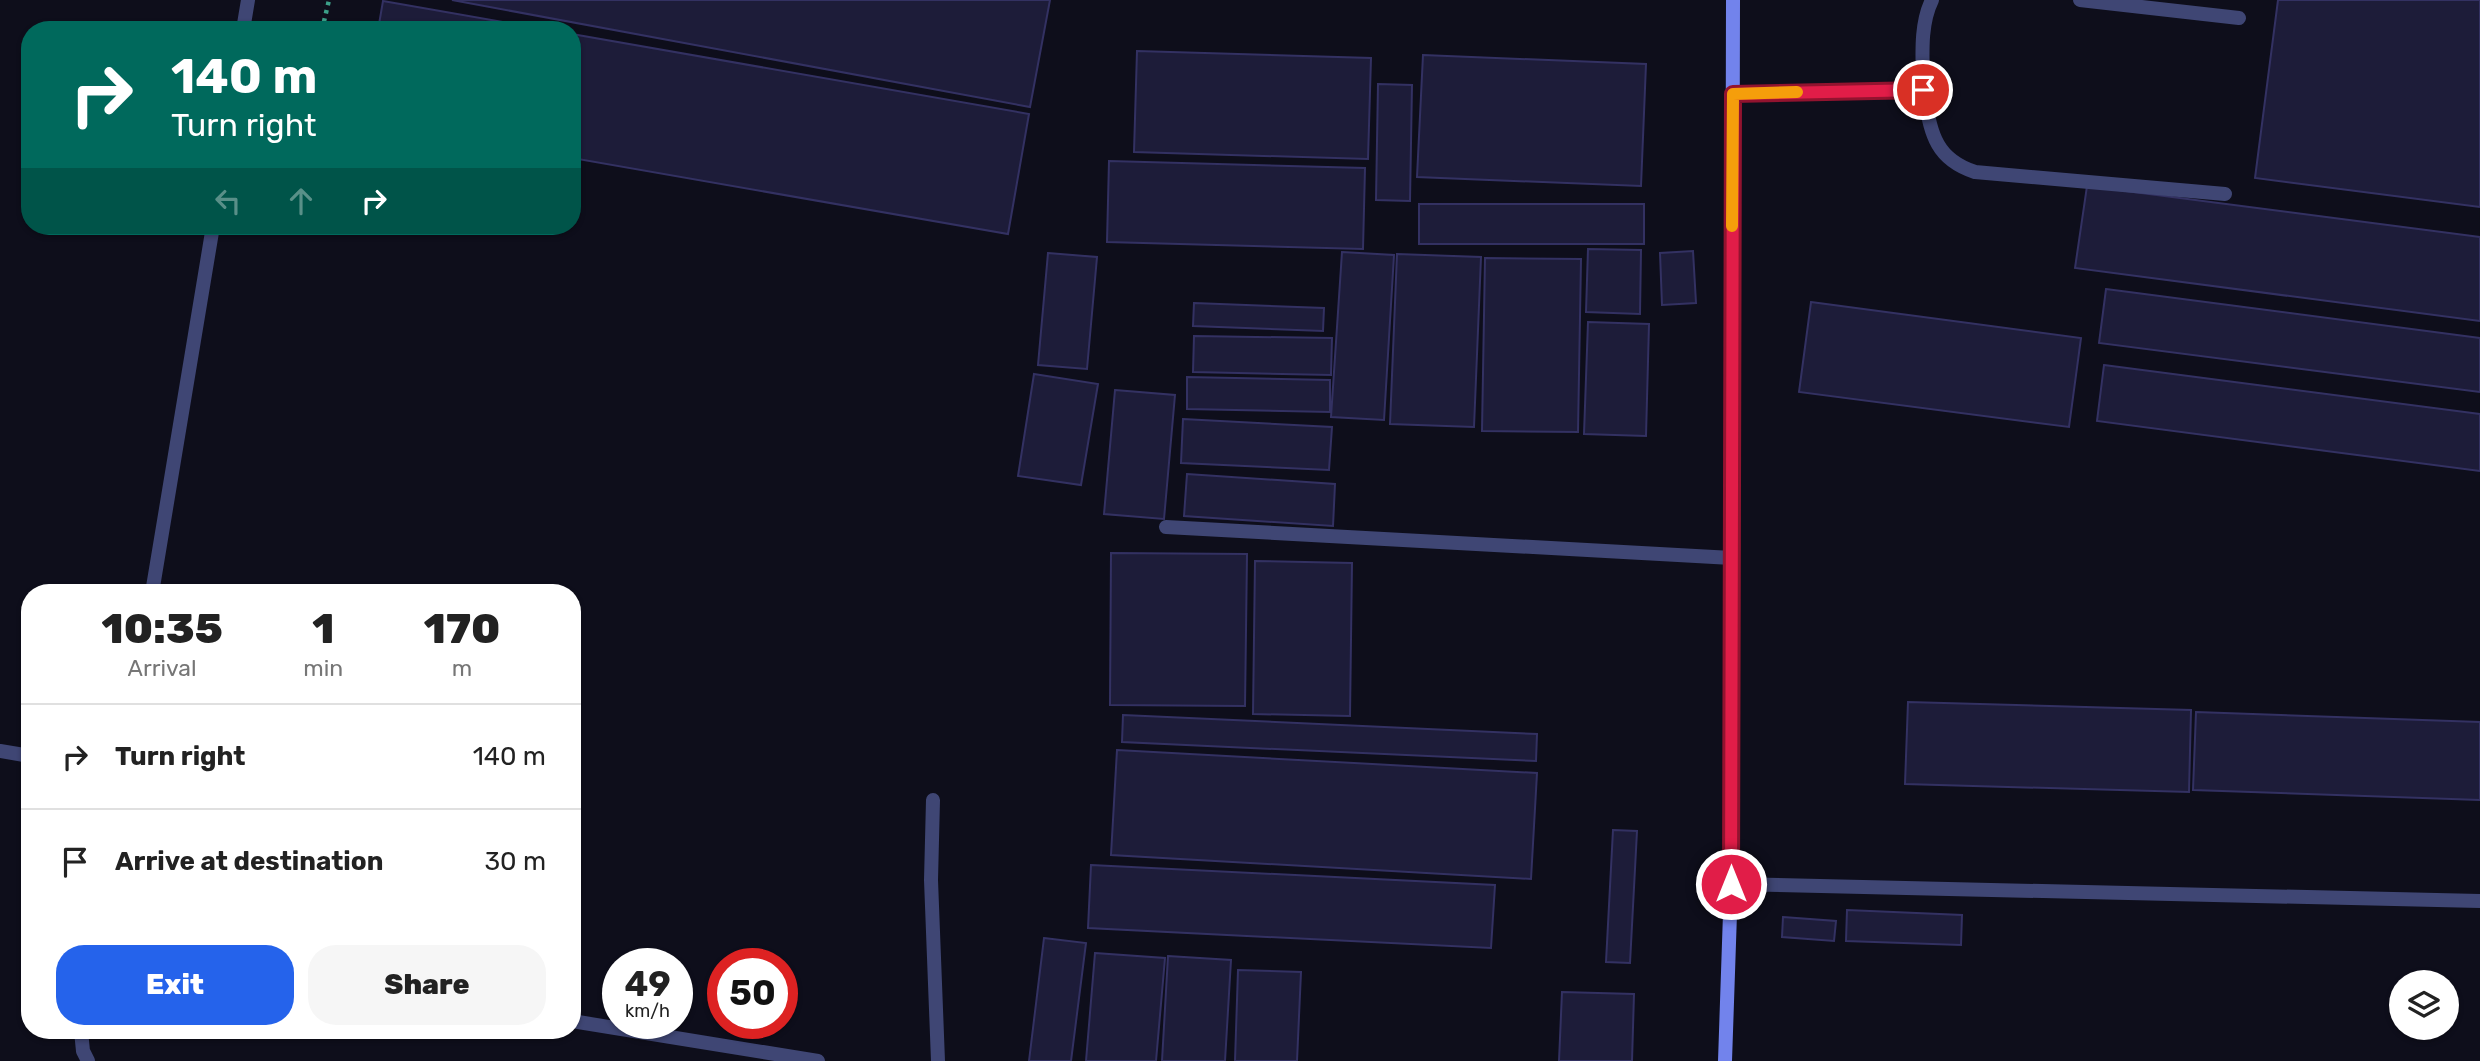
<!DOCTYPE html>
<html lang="en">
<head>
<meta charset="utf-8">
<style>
	:root { --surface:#fff; --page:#f6f6f6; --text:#222; --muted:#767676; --line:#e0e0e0; --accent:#2563eb }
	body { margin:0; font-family:Rubik,sans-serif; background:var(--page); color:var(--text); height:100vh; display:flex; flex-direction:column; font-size:26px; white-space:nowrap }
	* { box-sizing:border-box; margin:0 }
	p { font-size:23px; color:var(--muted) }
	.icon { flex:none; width:38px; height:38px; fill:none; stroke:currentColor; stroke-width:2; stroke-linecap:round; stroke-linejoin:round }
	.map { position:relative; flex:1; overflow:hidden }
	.details { position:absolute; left:21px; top:584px; width:560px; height:455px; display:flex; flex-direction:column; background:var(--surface); border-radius:28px; box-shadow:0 2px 5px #0004 }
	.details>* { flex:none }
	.banner { position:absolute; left:21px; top:21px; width:560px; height:214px; border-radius:28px; box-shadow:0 2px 5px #0004; background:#00695c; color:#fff; overflow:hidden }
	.controls { position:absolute; left:2389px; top:970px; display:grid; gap:14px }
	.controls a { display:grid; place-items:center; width:70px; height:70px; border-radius:50%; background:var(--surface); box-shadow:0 2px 5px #0004; font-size:35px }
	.speed { position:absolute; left:602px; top:948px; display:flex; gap:14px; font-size:35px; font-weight:700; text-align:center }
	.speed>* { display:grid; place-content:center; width:91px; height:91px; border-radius:50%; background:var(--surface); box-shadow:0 2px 5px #0004; line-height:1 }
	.speed small { font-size:18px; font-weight:400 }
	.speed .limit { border:10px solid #d22; background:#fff; color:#111 }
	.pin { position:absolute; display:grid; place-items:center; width:60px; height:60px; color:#fff; margin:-30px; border:4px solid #fff; border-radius:50%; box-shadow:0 2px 7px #0007 }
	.me { position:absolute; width:77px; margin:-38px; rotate:0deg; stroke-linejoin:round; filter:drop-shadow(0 0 5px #0008) }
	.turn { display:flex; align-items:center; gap:24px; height:147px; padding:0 35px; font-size:32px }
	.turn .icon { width:91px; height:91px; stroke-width:2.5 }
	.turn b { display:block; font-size:49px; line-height:60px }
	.lanes { display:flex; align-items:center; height:66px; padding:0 35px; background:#0003; justify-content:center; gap:35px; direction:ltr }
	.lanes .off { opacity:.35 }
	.eta { display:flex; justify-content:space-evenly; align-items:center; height:119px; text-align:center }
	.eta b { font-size:42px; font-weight:800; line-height:49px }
	.primary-button { display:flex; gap:14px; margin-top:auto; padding:14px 35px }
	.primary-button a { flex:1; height:80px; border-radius:28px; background:var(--accent); color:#fff; font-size:28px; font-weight:800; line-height:80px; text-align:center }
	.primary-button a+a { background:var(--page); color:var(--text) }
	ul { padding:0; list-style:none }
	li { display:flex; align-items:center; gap:21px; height:105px; padding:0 35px; border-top:2px solid var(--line) }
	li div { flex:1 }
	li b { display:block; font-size:26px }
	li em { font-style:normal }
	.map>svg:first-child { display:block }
	.building { fill:#1d1c39; stroke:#333162; stroke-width:2 }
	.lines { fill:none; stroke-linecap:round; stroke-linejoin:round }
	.path { stroke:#3c9f88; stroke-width:4.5; stroke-dasharray:3.5 5; stroke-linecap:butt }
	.service { stroke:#3f4674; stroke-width:14 }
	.minor { stroke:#3f4674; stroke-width:14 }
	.secondary { stroke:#7283ec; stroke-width:14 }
	.route-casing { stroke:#92132f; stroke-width:18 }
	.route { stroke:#e11d48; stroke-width:12 }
	.slow { stroke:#f59e0b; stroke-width:12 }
</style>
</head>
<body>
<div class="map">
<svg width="2480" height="1061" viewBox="0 0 2480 1061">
	<rect width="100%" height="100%" fill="#0e0e1b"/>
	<path class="building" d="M452,0H1050L1030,107Z
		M2278,0H2480V207L2255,178Z
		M383,1L549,30H378Z
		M572,34L1029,114L1008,234L572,158Z
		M1137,51L1371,58L1368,159L1134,152Z
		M1423,55L1646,64L1641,186L1417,177Z
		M1378,84L1412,85L1410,201L1376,200Z
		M1109,161L1365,168L1363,249L1107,242Z
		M2087,186L2480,237V321L2075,268Z
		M1419,204H1644V244H1419Z
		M1588,249L1641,250L1640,314L1586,312Z
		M1693,251L1696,303L1662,305L1660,253Z
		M1342,252L1394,255L1384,420L1331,417Z
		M1048,253L1097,257L1087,369L1038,365Z
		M1397,254L1481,257L1474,427L1390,424Z
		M1485,258L1581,259L1578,432L1482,431Z
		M2106,289L2480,338V392L2099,343Z
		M1811,302L2081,338L2069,427L1799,392Z
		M1194,303L1324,308L1323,331L1193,326Z
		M1588,322L1649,324L1646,436L1584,434Z
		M1194,336L1332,338L1331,375L1193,372Z
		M2104,365L2480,414V471L2097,421Z
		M1034,374L1098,384L1081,485L1018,476Z
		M1187,377L1330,380V412L1187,409Z
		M1115,390L1175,395L1164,519L1104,514Z
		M1183,419L1332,427L1329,470L1181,463Z
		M1187,474L1335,484L1333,526L1184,516Z
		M1111,553L1247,554L1245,706L1110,705Z
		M1255,561L1352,563L1350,716L1253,714Z
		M1908,702L2191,710L2189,792L1905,784Z
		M2196,712L2480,722V800L2193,790Z
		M1123,715L1537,734L1536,761L1122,742Z
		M1117,750L1537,773L1531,879L1111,855Z
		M1613,830L1637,831L1630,963L1606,962Z
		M1091,865L1495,885L1491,948L1088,928Z
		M1847,910L1962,915L1961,945L1846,941Z
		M1783,917L1836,921L1834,941L1782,937Z
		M1044,938L1086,943L1071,1061H1029Z
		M1095,953L1165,958L1156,1061H1086Z
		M1168,956L1231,960L1225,1061H1162Z
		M1238,970L1301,972L1297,1061H1235Z
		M1562,992L1634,994L1632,1061H1559Z"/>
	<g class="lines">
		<path class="path" d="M322,30L329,0"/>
		<path class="service" d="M2080,0L2239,18
			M243,30L248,0
			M1923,90C1923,61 1919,26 1932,0
			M1733,94L1923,90C1931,129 1932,158 1975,172L2225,194
			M1166,527L1732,558
			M152,593L213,226
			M0,751L30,756
			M933,800L931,880L938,1061
			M572,1021L818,1061
			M81,1031L83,1051L88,1061"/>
		<path class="minor" d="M1731,884L2480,901"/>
		<path class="secondary" d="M1725,1061L1731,884L1733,0"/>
	</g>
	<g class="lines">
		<g class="route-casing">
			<path id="route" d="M1731,884L1733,94L1923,90"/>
		</g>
		<use href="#route" class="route"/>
		<path class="slow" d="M1732,226L1733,94L1797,92"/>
	</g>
</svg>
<div class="controls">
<a><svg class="icon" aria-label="layers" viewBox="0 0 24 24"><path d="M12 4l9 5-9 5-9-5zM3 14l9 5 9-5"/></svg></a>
</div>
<div class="speed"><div>49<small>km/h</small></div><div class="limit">50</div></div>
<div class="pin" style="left:1923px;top:90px;background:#d93025"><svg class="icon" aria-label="arrive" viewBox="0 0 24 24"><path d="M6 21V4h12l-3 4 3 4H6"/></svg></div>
<svg class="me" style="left:1731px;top:884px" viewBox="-20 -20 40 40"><circle r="17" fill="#e11d48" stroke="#fff" stroke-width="3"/><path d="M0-11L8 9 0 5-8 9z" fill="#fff"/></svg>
<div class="banner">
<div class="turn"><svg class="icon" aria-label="right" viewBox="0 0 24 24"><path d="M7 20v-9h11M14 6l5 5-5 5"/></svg><div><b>140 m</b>Turn right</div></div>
<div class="lanes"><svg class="icon off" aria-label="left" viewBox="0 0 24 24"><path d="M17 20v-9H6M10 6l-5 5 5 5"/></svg><svg class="icon off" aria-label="ahead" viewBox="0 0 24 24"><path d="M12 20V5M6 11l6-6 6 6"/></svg><svg class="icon" aria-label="right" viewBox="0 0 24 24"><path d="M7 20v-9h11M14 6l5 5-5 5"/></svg></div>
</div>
<section class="details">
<div class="eta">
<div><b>10:35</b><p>Arrival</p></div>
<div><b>1</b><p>min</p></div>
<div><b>170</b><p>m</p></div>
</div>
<ul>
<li><svg class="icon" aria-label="right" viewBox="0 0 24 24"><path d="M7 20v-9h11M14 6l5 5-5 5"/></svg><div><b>Turn right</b></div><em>140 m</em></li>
<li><svg class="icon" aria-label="arrive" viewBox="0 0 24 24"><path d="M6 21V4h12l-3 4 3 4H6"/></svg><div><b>Arrive at destination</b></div><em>30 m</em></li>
</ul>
<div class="primary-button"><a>Exit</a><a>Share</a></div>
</section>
</div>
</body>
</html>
